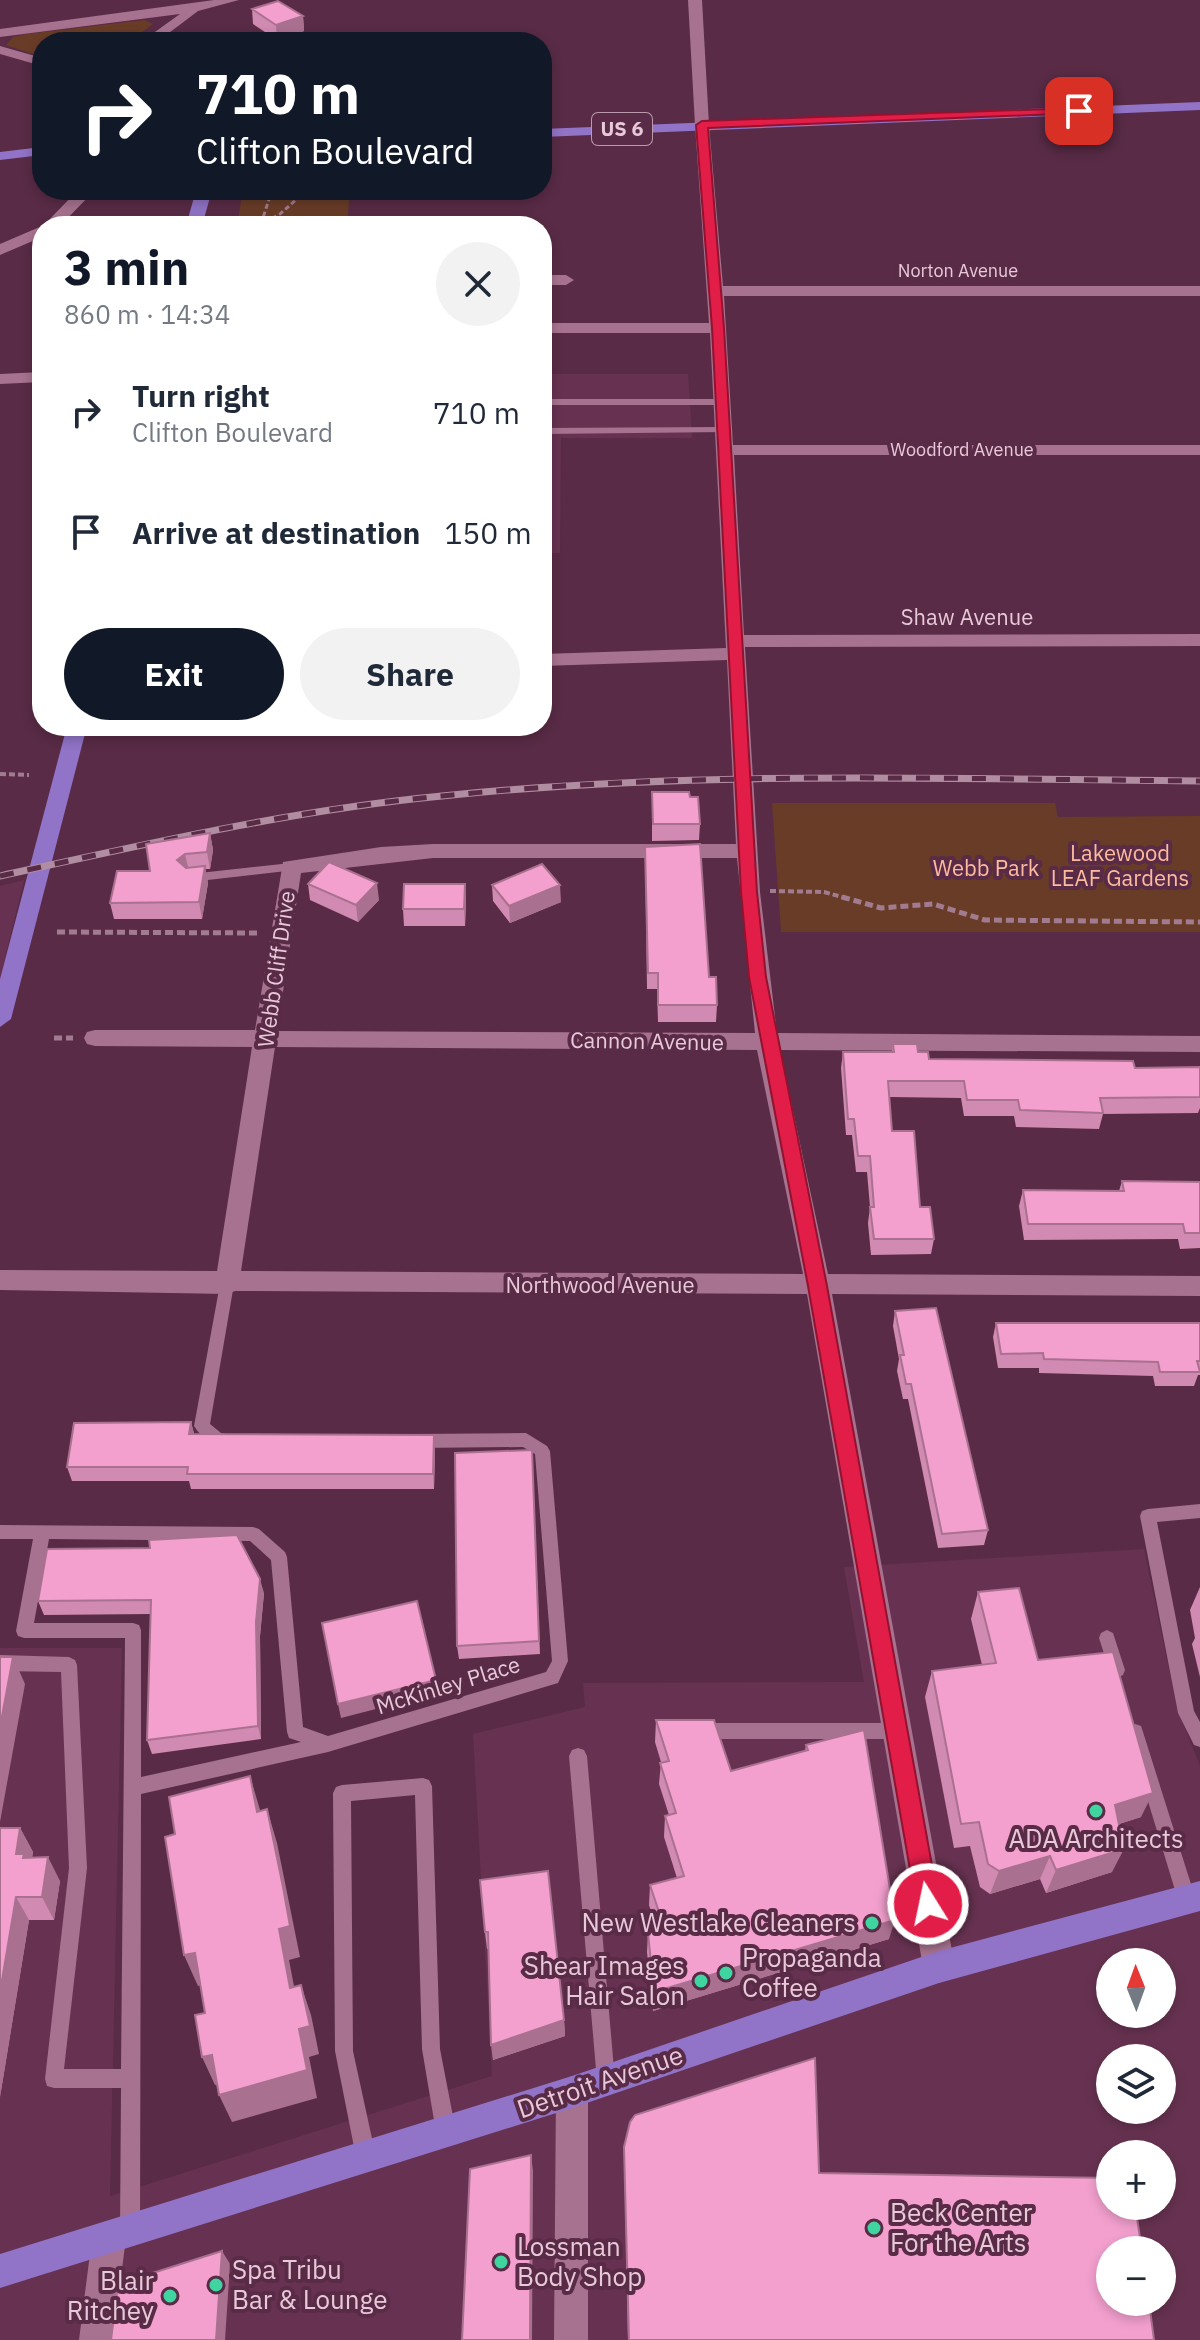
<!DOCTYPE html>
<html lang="en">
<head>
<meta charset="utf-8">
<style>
	:root { --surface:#fff; --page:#f2f2f3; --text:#1f2937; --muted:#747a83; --accent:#111827 }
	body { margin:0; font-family:"IBM Plex Sans",sans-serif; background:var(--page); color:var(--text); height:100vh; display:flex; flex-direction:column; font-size:30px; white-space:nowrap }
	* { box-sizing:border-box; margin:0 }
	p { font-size:26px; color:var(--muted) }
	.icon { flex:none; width:44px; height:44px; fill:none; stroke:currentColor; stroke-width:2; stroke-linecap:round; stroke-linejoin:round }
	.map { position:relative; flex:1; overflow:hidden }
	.panel { position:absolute; left:32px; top:216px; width:520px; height:520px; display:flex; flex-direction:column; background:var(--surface); border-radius:32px; box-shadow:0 4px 12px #0003 }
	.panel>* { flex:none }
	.hud { position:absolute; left:32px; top:32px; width:520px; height:168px; border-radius:32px; box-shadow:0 4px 12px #0003; background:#111827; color:#fff; overflow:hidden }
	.needle { width:52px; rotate:359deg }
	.controls { position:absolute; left:1096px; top:1948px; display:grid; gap:16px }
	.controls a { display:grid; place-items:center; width:80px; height:80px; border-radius:50%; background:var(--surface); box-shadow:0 4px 12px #0003; font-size:40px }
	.pin { position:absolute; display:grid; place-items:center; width:68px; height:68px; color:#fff; margin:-34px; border-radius:16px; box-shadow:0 4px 12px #0006 }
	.me { position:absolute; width:88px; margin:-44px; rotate:350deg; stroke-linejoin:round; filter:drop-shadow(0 0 6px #0008) }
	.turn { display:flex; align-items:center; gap:28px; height:168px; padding:0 32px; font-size:36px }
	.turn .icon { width:104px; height:104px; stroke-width:2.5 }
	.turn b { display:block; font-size:56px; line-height:68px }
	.round { display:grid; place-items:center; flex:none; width:84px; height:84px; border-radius:42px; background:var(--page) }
	.headline { display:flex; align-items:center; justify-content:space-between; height:136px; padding:0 32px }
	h1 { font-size:48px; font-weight:800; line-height:60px; color:var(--accent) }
	.cta { display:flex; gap:16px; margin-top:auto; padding:16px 32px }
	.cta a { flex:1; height:92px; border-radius:48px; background:var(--accent); color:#fff; font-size:32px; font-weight:800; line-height:92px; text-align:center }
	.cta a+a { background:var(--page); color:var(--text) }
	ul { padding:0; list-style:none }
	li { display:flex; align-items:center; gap:24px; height:120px; padding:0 32px }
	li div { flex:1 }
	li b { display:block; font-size:30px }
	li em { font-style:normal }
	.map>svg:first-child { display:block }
	.built { fill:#673251; fill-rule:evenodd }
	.green { fill:#693c27 }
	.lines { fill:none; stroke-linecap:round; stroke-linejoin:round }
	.path-far2 { stroke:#a17c91; stroke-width:3; stroke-dasharray:5 3; stroke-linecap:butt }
	.path-far1 { stroke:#a17c91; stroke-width:4; stroke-dasharray:6 3; stroke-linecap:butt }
	.path { stroke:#a17c91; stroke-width:5; stroke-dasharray:8 4; stroke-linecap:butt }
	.lane { fill:#a7728f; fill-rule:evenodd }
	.street { fill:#a7728f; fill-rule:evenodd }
	.secondary { fill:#a7728f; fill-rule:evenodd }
	.primary { fill:#9173c7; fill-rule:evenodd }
	.rail-casing { stroke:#b18da1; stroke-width:7 }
	.rail { stroke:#592b46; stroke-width:5; stroke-dasharray:14; stroke-linecap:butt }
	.wall { fill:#d18ab1 }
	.shaded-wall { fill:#aa7090 }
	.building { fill:#f3a0ce; stroke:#aa7090; stroke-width:2 }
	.route { fill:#e11d48; stroke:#92132f; stroke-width:2 }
	.poi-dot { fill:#40d4a1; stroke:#592b46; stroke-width:3 }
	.labels { text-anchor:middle; stroke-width:8; stroke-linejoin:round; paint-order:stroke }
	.far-street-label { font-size:18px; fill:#e7c9d9; stroke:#592b46 }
	.shield { fill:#592b46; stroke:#bc9aad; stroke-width:2 }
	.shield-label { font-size:20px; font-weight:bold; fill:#e7c9d9 }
	.street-label { font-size:22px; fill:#e7c9d9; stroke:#592b46 }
	.park-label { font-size:22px; fill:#fcbb9d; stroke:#592b46 }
	.near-poi-label { font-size:26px; fill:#e7c9d9; stroke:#592b46; text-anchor:start }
	.near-street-label { font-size:26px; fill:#e7c9d9; stroke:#592b46 }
</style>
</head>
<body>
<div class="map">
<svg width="1200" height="2340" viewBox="0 0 1200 2340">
	<rect width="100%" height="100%" fill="#592b46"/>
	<path class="built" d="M542,374H688L692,438H561L560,553H542Z
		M24,880L0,978V886Z
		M1144,1549L1177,1708L1200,1766V2340H0V1648H122L110,2196L492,2076L473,1734L585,1707L583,1683L864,1682L844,1567ZM1110,1962H1162V2014H1110ZM1110,2058H1162V2110H1110ZM1110,2154H1162V2206H1110ZM1110,2250H1162V2302H1110Z"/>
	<path class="green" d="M144,20L153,24L129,42H42V57L6,45L13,37L27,34Z
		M243,190H350L347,226H237Z
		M772,803H1055L1058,817L1200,816V932H781Z"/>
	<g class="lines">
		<path class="path-far2" d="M261,224L272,190
			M258,226L280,214L307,190"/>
		<path class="path-far1" d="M0,774L29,775
			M770,891L824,892L849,899"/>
		<path class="path" d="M842,897L881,908L933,904L985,920L1200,922
			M57,932L260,933
			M54,1038H73"/>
		<path class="lane" d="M542,399H721L726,402L721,405H542Z
			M723,427L727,428V432L542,434V428Z
			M291,863L297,867L295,870L190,882L184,878L190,874Z
			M227,1278L232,1280L234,1284L210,1424L221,1433L231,1435L234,1440L231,1445C216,1449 202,1439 194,1426L220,1284L222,1280Z
			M526,1433L547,1446L550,1451L568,1661L558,1683L328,1752L141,1794L140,2232L137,2239L130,2242L123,2239L120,2232L121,2088H54L47,2086L45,2079L69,1868L61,1672L0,1671V1655L69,1657L75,1660L77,1665L87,1868L64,2069H121L125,1638H24L18,1636L16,1631L33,1539H0V1525L253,1527L259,1529L285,1552L287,1557L303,1727L328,1736L546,1672L552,1661L535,1454L523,1447L415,1448L410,1446L407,1441L410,1436L415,1434ZM49,1539L250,1541L271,1560L287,1732L289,1738L301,1742L141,1777V1630L139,1625L133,1623H34Z
			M1200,1504V1518L1157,1522L1194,1711L1200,1722V1747L1194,1745L1178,1713L1140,1516L1142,1511L1148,1509Z
			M1107,1630L1113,1633L1125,1670L1123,1675L1117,1678L1111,1675L1099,1638L1101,1633Z
			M702,1723H897L903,1725L905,1731L903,1737L897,1739H702L696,1737L694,1731L696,1725Z
			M1135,1724L1141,1726L1143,1732L1196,1900L1193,1906L1187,1909L1181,1906L1178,1900L1127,1732L1129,1726Z
			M578,1748L584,1750L587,1756L615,2081L613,2088L606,2090L599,2088L597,2081L569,1756L572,1750Z
			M423,1778L429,1780L432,1786L440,2049L456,2132L453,2139L446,2142L439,2139L436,2132L422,2049L415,1795L351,1801L353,2051L376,2157L373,2164L366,2167L359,2164L356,2157L335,2051L333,1793L336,1787L342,1785Z"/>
		<path class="street" d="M214,0H239L198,11L157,42H141L180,14L0,37V29Z
			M0,46L42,58V66L0,54Z
			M702,121L709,125L723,286H1200V296H724L733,445H1200V455H734L744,635L1200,634V646L745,647L760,892L777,1033L1200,1036V1052L780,1050L828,1274L1200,1276V1296L832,1294L955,1967L950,1978L939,1983L928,1978L923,1967L807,1294L235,1291L227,1294L0,1290V1270L217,1271L252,1047L95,1046L87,1044L84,1038L87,1032L95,1030H255L283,862L381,847L433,844H736L727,660L542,666V654L726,648L710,333H542V323H709L695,125ZM433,858H737L755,1033L277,1031L301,873ZM275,1047L757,1050L803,1274L241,1271Z
			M78,190H95L60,226H43Z
			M42,226V237L0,255V244Z
			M542,275H566L574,280L566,285H542Z
			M42,372V382L0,384V374Z
			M572,2076L583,2081L588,2092V2340H554L556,2092L561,2081Z
			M109,2221L121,2226L126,2238L113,2340H79L92,2238L97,2226Z"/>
		<path class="secondary" d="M688,0H702L709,125L702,129L695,125Z"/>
		<path class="primary" d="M1200,102V110L542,137V129Z
			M42,147V155L0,160V152Z
			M196,190H212L202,226H186Z
			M67,726H87L11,1019L0,1027V979Z
			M1200,1881V1911L939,1983L572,2108L0,2288V2254L572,2076L939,1951Z"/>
		<g class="rail-casing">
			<path id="rail" d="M0,876C146,844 293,810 442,796C694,770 947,779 1200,781"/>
		</g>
		<use href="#rail" class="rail"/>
	</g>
	<path class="wall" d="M252,9L303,16L304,31L277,40L253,24Z
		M652,792L690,797L700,824L699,840L652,841Z
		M210,833L213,850L210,869H205L208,883L202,919H114L110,903L150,871Z
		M645,847L709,977L717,1005L716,1022H658L657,989H647Z
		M308,884L379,900L358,922L310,900Z
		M465,884L466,901L465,926H404L403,909Z
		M492,885L561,902L510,923L493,901Z
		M893,1044L918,1052L929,1059L1135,1068L1200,1067V1108L1198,1113L1103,1114L1099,1129L1016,1127L1014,1116H964L961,1098L889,1097L892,1131L920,1207L934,1239L931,1254L871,1255L868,1223L870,1207L867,1172H856L852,1135H846L841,1068L843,1052H892Z
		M1122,1181L1200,1182V1248L1180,1249L1178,1239L1024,1240L1019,1206L1023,1190L1119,1191Z
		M895,1311L988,1530L984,1545L938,1548L908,1399H903L897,1371L899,1359L893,1326Z
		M996,1323H1200V1375H1198L1194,1386H1155L1153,1376L1039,1373V1368H998L993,1337Z
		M191,1422L194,1434L434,1435L435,1450L434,1489H191L189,1481H72L67,1467Z
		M532,1450L540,1654L459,1659L457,1646Z
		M1200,1587V1677L1192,1644L1195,1638L1190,1610Z
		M978,1592L1038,1660L1141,1817L1119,1824L1112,1872L1046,1893L1040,1879L990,1894L980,1887L970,1846L954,1848L925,1697L932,1671L982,1665L971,1619Z
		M264,1593L260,1636L261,1739L152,1754L147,1740L151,1614L44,1615L38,1601Z
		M656,1720L731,1771L805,1751L806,1745L889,1939L653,2011L647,1952L648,1933L657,1929L649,1905L650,1885L677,1878L664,1837L665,1816L669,1815L659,1784L661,1762L655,1742Z
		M20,1828L33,1852L32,1858L60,1881L54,1920H29L0,2097Z
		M480,1880L564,2020L565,2036L493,2060L488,1949H487L485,1932Z
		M624,2147L819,2173L1154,2340H628Z"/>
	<path class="shaded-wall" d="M303,16L304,31L277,40L276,25Z
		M210,833L213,850L210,869L207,852Z
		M185,854L189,871L177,860Z
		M205,866L208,883L202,919L199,902Z
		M377,883L379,900L358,922L356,905Z
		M465,884L466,901L465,926L464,909Z
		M560,885L561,902L510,923L509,906Z
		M191,1422L195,1437L189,1434Z
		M434,1435L435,1450L434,1489L433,1474Z
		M260,1579L264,1593L260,1636L261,1739L258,1726L256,1622Z
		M13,1657L25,1684L0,1822V1727Z
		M436,1680L438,1693L341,1718L338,1704Z
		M250,1776L260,1810L257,1812Z
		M1153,1793L1141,1817L1103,1829L1115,1805Z
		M267,1809L277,1843L300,1957L289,1960L300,2018L290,1988L279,1929Z
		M20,1828L33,1852L30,1866L16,1854Z
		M1124,1849L1112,1872L1046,1893L1056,1870Z
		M1050,1856L1040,1879L990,1894L999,1871Z
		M48,1857L60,1881L54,1920L42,1897Z
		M16,1897L29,1920L0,2097V1992Z
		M895,1920L889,1939L653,2011L654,1992Z
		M195,1953L208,1983L198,1986L184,1955Z
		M301,1985L311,2015L319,2054L309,2057L317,2098L232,2122L219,2095Z
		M564,2020L565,2036L493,2060L491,2045Z
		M212,2055L225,2083L215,2085L202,2057Z
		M531,2155L533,2171L532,2340H530Z
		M222,2251L230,2264L225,2340H216Z"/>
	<path class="building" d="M278,1L303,16L276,25L252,9Z
		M652,792H689L690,797H698L700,824H653Z
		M210,833L207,852L185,854L177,860L186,868L205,866L199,902L110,903L117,871H150L146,844Z
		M700,844L709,977H716L717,1005H658V973H648L645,847Z
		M329,862L377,883L356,905L308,884Z
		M542,864L560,885L509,906L492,885Z
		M404,884H465L464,909H403Z
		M893,1044H917L918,1052H928L929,1059L1133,1061L1135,1068L1200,1067V1097L1100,1098L1103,1113L1020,1110L1018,1100H967L964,1081H888L892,1131H914L920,1207H930L934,1239H874L870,1207H874L870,1156H858L854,1119H848L843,1052H894Z
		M1122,1181L1200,1182V1233H1185L1183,1224H1028L1023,1190L1124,1191Z
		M936,1308L988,1530L942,1534L911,1384H906L900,1355H904L895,1311Z
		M996,1323H1200V1361H1197L1200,1372H1160L1158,1362L1044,1359L1043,1353L1001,1354Z
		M191,1422L189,1434L434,1435L433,1474H187L188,1467H67L74,1423Z
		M532,1450L539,1641L457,1646L455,1453Z
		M237,1535L260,1579L256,1622L258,1726L147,1740L151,1600L38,1601L47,1549L150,1548L149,1540Z
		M1019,1588L1038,1660L1113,1652L1153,1793L1115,1805L1124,1849L1056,1870L1050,1856L999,1871L988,1864L979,1822L961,1824L932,1671L996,1663L978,1592Z
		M417,1601L436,1680L338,1704L322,1623Z
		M0,1657H13L0,1727Z
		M656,1720H714L731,1771L808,1750L806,1745L864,1730L895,1920L654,1992L648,1933L664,1927L650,1885L684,1876L665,1816L676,1813L660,1763L669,1761Z
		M250,1776L257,1812L267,1809L283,1887L290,1926L279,1929L290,1988L301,1985L310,2026L299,2029L307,2070L219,2095L212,2055L202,2057L195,2015L205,2013L195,1953L184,1955L165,1837L175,1834L169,1797Z
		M0,1828H20L16,1854H24L23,1858L48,1857L42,1897H16L0,1992Z
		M548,1871L564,2020L491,2045L488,1932H485L480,1880Z
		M815,2058L819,2173L1110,2178V2206H1135L1142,2250H1110V2302H1149L1154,2340H629L624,2147L630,2122L635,2115Z
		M531,2155L530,2340H462L470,2169Z
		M222,2251L216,2340H111L118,2284Z"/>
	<path class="route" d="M1079,108L1083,113L708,128L724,328L757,892L766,977L827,1286L939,1904L936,1912L928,1916L919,1912L916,1904L808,1286L749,977L741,892L712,328L696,125L702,121Z"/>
	<g class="poi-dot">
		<circle cx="1096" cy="1811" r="8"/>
		<circle cx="872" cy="1923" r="8"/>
		<circle cx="726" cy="1973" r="8"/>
		<circle cx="701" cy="1981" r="8"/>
		<circle cx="874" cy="2228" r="8"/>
		<circle cx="501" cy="2262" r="8"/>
		<circle cx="216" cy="2285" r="8"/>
		<circle cx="170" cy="2296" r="8"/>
	</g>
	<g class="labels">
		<g class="far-street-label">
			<text x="958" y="277">Norton Avenue</text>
			<text x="962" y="456">Woodford Avenue</text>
		</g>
		<rect class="shield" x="592" y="113" width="60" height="32" rx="6"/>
		<g class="shield-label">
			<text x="622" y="136">US 6</text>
		</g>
		<g class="street-label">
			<text x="967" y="625">Shaw Avenue</text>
			<text transform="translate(276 969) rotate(-82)" y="8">Webb Cliff Drive</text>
			<text transform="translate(647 1041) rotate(1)" y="8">Cannon Avenue</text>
			<text x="600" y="1293">Northwood Avenue</text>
			<text transform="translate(448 1685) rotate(-17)" y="8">McKinley Place</text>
		</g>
		<g class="park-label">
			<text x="1120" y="861">Lakewood<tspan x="1120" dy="25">LEAF Gardens</tspan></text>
			<text x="986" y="876">Webb Park</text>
		</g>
		<g class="near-poi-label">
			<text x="1096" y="1848" text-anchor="middle">ADA Architects</text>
			<text x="856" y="1932" text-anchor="end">New Westlake Cleaners</text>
			<text x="742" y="1967">Propaganda<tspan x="742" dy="30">Coffee</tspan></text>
			<text x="685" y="1975" text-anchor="end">Shear Images<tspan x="685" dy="30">Hair Salon</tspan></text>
			<text x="890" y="2222">Beck Center<tspan x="890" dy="30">For the Arts</tspan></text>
			<text x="517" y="2256">Lossman<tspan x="517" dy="30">Body Shop</tspan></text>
			<text x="232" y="2279">Spa Tribu<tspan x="232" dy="30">Bar &amp; Lounge</tspan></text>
			<text x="154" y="2290" text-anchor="end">Blair<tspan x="154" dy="30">Ritchey</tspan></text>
		</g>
		<g class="near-street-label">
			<text transform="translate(600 2082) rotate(-19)" y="9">Detroit Avenue</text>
		</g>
	</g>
</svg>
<div class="controls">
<a><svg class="needle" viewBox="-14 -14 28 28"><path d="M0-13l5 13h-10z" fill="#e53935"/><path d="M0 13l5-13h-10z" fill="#747a83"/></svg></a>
<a><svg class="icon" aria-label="layers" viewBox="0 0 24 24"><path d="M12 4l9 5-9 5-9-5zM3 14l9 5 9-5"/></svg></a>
<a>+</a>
<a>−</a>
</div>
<div class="pin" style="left:1079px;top:111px;background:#d93025"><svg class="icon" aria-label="arrive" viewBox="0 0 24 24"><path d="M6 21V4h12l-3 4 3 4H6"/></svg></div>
<svg class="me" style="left:928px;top:1904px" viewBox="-20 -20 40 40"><circle r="17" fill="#e11d48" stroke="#fff" stroke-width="3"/><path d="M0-11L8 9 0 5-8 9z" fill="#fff"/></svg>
<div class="hud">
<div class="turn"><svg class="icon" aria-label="right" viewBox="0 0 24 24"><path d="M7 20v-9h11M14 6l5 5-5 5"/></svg><div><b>710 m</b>Clifton Boulevard</div></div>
</div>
<section class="panel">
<div class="headline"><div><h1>3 min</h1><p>860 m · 14:34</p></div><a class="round"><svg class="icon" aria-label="close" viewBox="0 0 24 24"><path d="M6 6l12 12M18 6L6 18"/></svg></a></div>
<ul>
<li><svg class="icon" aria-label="right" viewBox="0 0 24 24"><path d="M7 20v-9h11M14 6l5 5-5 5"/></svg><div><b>Turn right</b><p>Clifton Boulevard</p></div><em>710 m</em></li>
<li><svg class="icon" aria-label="arrive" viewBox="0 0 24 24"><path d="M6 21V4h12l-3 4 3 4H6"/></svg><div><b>Arrive at destination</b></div><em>150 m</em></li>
</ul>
<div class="cta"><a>Exit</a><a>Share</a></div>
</section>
</div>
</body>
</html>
